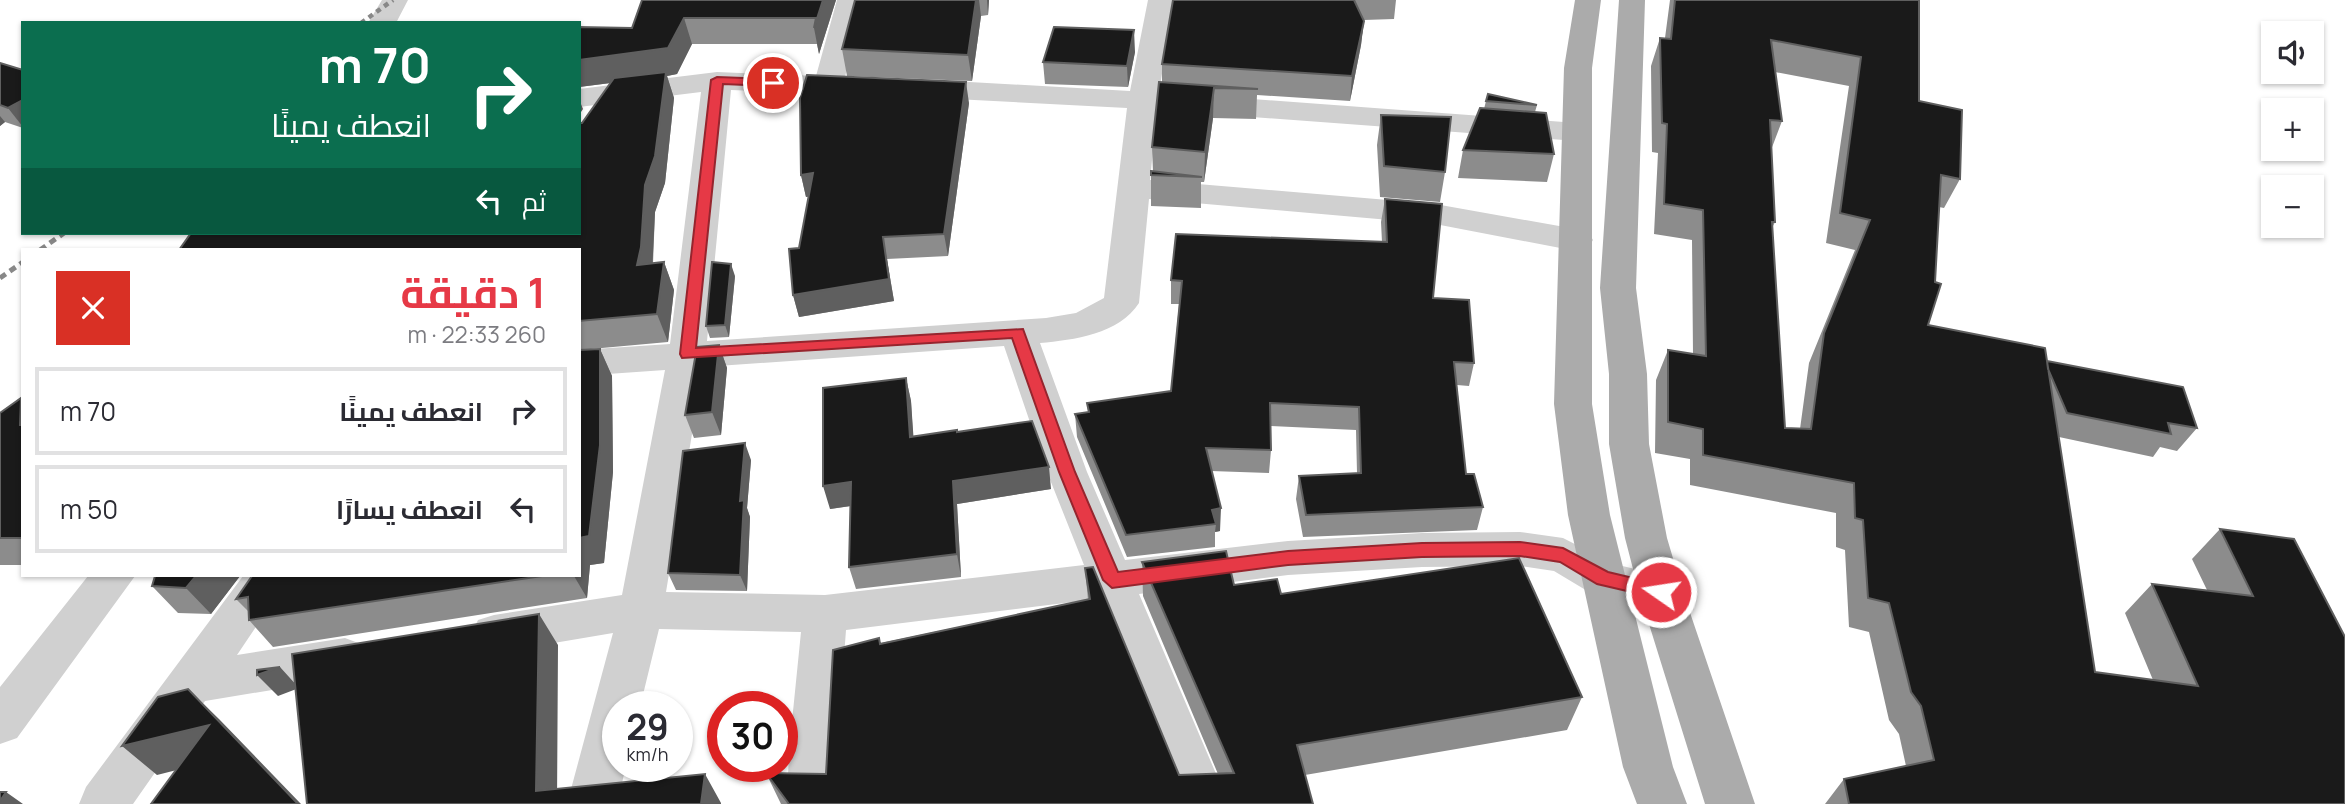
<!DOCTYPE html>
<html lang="ar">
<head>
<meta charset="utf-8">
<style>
	:root { --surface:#fff; --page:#f2f2f3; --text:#2b2b33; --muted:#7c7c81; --line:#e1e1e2; --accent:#e63946 }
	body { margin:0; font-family:Manrope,Cairo,sans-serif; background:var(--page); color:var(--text); direction:rtl; height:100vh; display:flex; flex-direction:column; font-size:26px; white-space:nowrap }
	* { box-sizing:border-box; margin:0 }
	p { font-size:23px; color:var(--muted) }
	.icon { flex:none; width:38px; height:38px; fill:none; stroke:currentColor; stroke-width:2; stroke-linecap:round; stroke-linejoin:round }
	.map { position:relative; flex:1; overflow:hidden; direction:ltr }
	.drawer { position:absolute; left:21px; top:248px; width:560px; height:329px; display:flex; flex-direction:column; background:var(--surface); border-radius:0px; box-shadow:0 2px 5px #0004; direction:rtl }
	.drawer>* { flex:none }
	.guide { position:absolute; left:21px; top:21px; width:560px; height:214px; border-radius:0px; box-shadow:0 2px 5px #0004; direction:rtl; background:#0b6e4f; color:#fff; overflow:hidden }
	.tools { position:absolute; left:2261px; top:21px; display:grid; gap:14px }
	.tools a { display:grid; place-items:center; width:63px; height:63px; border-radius:0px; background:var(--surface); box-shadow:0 2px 5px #0004; font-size:35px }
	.speed { position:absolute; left:602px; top:691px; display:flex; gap:14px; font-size:35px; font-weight:700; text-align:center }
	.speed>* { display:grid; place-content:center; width:91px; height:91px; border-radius:50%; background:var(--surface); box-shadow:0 2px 5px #0004; line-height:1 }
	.speed small { font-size:18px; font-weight:400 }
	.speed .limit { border:10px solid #d22; background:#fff; color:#111 }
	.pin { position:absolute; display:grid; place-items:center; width:60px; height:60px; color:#fff; margin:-30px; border:4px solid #fff; border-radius:50%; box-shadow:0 2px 7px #0007 }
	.me { position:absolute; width:77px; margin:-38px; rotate:283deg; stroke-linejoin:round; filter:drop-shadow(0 0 5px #0008) }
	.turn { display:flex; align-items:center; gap:24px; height:147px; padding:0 35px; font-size:32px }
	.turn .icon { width:91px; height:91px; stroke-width:2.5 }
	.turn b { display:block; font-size:49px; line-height:60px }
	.then { display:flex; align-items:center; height:66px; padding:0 35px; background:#0003; gap:14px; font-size:26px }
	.round { display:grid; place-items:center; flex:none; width:74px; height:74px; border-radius:0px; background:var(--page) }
	.overview { display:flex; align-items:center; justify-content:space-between; height:119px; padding:0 35px }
	h1 { font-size:42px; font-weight:700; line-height:52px; color:var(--accent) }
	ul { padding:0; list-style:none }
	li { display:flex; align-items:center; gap:21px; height:88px; margin:0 14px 10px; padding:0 21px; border:4px solid var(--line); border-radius:0px }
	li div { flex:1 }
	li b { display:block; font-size:26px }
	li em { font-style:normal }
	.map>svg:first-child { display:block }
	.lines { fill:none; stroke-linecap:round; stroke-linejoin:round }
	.minor { fill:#d0d0d0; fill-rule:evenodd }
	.major { fill:#ababab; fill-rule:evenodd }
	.rail-far1 { stroke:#888; stroke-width:4.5; stroke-dasharray:5 4.5; stroke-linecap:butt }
	.rail { stroke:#888; stroke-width:5; stroke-dasharray:7 5; stroke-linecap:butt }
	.wall { fill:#8c8c8c; fill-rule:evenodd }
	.shaded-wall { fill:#5f5f5f }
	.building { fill:#1a1a1a; stroke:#5f5f5f; stroke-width:2; fill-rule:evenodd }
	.route { fill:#e63946; stroke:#96252e; stroke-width:2 }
</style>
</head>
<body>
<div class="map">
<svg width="2345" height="804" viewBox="0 0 2345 804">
	<rect width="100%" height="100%" fill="#fff"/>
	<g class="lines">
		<path class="minor" d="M382,0H408L396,23H368Z
			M837,0H863L845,77L866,80L871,86L866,92L856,95L731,90L707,341L1046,318L1076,313L1104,298L1127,108L916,97L906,94L901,88L906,82L916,79L1130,91L1148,0H1174L1159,92L1577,123L1588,125L1592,132L1588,139L1577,141L1157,110L1150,180L1435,204L1576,229L1588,232L1593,240L1588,248L1576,251L1435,224L1149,199L1139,303C1119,334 1074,340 1040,343L1087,472L1125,560L1288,541L1422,533L1520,532L1563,538L1614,564L1677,579L1683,592L1677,605L1661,610L1604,597L1589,592L1554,571L1520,566L1422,567L1288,575L1139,594L1229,804H1179L1097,599L846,630L837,751V804H787L789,751L801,632L659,629L640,707H618V766H626L617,804H567L613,633L494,653L478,648L471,634L478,620L494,615L622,595L665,370L579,376V350L670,344L701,92L579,107V89L717,72L816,76ZM1004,346L1047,472L1084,565L825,595L666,592L703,367Z
			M88,576H135L17,738L0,744V687Z
			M243,576H290L237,655L345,638L361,644L368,658L361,672L345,678L205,701L133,804H79L86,787Z"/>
		<path class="major" d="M1575,0H1601L1592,68V404L1610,515L1673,767L1687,804H1637L1623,767L1568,515L1554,404L1564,68Z
			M1619,0H1645L1636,288L1647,374L1649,444L1667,538L1683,592L1755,804H1705L1639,592L1625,538L1609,444V374L1600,288Z"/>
		<path class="rail-far1" d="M361,23L393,0"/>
		<path class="rail" d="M40,250L64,233
			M0,278L23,262"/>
	</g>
	<path class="wall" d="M642,0H836L819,54L817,44H692L677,74L667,76L674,98L665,183L655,212L653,264L664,262L674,290L668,342L580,350L600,349L612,376L613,472L604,563L590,565L587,598L273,647L249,620V612L236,599L252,576H579V233L582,123L611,83L579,87V27L632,28Z
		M855,0H989L988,15L981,16L972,81L847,76L842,49Z
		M1173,0H1396L1394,19L1364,20L1361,45L1350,101L1257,95L1256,119L1213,118L1204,182H1201V208L1151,206V175L1153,172L1152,147L1162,82V64Z
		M1670,0H1919V101L1960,179L1944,208L1939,207L1928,325L2047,361L2197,428L2177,451L2160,447L2153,457L2059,437L2095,672L2153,680L2125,613L2152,584L2207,590L2192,559L2220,529L2294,539L2345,804H1825L1844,779L1906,766L1899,734L1889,720L1869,632L1849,627L1845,550L1836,547V513L1690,485V459L1655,453L1656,380L1668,350L1693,354L1692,240L1654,234L1658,153L1652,152L1651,66L1660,38H1665ZM1775,72L1849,86L1826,243L1855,250L1809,363L1800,429L1785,428L1772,228L1775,222L1771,150L1782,121Z
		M1135,52L1128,87L1045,84L1043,62Z
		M0,63L23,70V128L5,122L0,126Z
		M1486,101L1537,105L1535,112L1554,154L1547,182L1458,178L1463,150L1484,109Z
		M969,103L948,256L887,259L894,301L799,317L793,295L799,248L809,196L806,197L801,175Z
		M1381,115L1445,172L1440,202L1380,197L1377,145Z
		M1385,199L1433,298L1474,363L1469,386L1457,385L1466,474L1483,507L1477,530L1303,537L1296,499L1299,476L1357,473L1356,430L1271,426V450L1269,473L1211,471L1220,531L1215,532V547L1127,557L1077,437L1075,414L1088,412L1087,403L1171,391L1179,304H1171V280L1382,242L1381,222Z
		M735,276L729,337L710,338L706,326Z
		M719,345L727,368L721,435L694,438L685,415Z
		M906,378L911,401L913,436L957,432L1051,489L957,504L961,577L856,589L849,567L851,506L830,509Z
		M21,398L23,400V565H0V413Z
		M751,460L747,508L750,517L747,591L676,590L668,573Z
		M1142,562L1234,585L1281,594L1582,697L1567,730L1305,775L1313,804H781L766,773L826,774L881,643L1088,600L1085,568L1179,775L1218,774L1143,596Z
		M240,576L211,614L178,613L152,586Z"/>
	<path class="shaded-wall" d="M823,0H836L819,54L814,28Z
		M976,0H979L981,16L972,81L968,55Z
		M987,0H989L988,15Z
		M684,18L692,44L677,74L667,76L674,98L665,183L655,212L652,274L637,265L645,185L665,76L579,87V60Z
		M1364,21L1361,45L1350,101L1352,76Z
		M1134,30L1135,52L1128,87L1127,66Z
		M966,82L969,103L948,256L944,234Z
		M1214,88L1213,118L1204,182L1205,152Z
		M579,99L583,109L579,115Z
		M23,100V127L8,108Z
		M0,116L5,122L0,126Z
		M813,173L819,195L806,197L801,175Z
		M883,237L894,301L799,317L793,295Z
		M664,262L674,290L668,342L657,314Z
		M731,264L735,276L729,337L725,325Z
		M719,345L727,368L721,435L712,412Z
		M600,349L612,376L613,472L604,563L590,565L587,598L574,576H579V538Z
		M906,378L911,401L915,459L910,437Z
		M21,398L23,400V428L20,425Z
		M745,443L751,460L747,508L750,517L747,591L740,575V501Z
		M1049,467L1051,489L957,504L961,577L957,554L953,481Z
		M851,482L857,505L830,509L823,486Z
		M1221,508L1220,531L1215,532L1216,524L1212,510Z
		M196,576H240L211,614L186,588Z
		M539,614L558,645L557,804L536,791Z
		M280,667L299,688L278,696L257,675Z
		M188,689L219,719L301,804H298Z
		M209,725L240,754L157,775L122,746Z
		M705,774L721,803V804H701Z
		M6,792L23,804H0V801Z"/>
	<path class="building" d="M642,0H823L814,28L816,18H684L668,48L579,60V27L632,28Z
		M855,0H976L968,55L842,49Z
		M1173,0H1354L1364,21L1352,76L1162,64Z
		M1675,0H1919V101L1962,110L1960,179L1941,175L1935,282L1941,284L1928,325L2045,348L2095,672L2198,686L2152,584L2253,596L2220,529L2294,539L2345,637V804H1849L1844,779L1934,760L1921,706L1911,692L1889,603L1868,598L1863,520L1855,518L1854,483L1703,455V429L1668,422V350L1706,356L1703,210L1664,204L1667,124L1662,123L1660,38L1671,39ZM1771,40L1861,57L1840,213L1870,220L1824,333L1811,429L1785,428L1772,222H1775L1770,120L1782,121Z
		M1054,27L1134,30L1127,66L1043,62Z
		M0,63L23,70V100L8,108L0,105Z
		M666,72L655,156L645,185L641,247L637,265L664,262L657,314L579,321V250H179L191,233H579V123H582L614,78Z
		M807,75L966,82L944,234L883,237L889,279L793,295L789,249L799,248L813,173L801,175L800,98Z
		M1159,82L1258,89L1214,88L1205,152L1152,147Z
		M1488,94L1537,105L1486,101Z
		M1480,108L1546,113L1554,154L1463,150Z
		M1381,115L1451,117L1445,172L1384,166Z
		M1151,171L1202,177L1151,175Z
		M1385,199L1442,204L1433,298L1469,300L1474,363L1454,362L1466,474H1474L1483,507L1306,515L1299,476L1361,473L1359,407L1270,403L1271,450L1206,448L1221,508L1212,510L1216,524L1126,535L1075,414L1089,412L1087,403L1171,391L1182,281L1171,280L1176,234L1387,242Z
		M712,262L731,264L725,325L706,326Z
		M719,345L712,412L685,415L697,347Z
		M600,349V445L589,536L579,538V350Z
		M2047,361L2183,387L2197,428L2168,423L2171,434L2067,413L2048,369Z
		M906,378L910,437L957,430V432L1032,421L1049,467L953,481L957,554L849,567L851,482L823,486V388Z
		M21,398L20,425H23V538H0V413Z
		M745,443L740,501L744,500L740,575L668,573L683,451Z
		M1226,551L1234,585L1277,579L1281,594L1519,558L1582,697L1297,745L1313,804H789L766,773L826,774L833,650L879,638L880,644L1090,599L1085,568L1093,567L1179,775L1234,773L1142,562Z
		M155,576H196L186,588L152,586Z
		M252,576H542L249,620L248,597L236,599Z
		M539,614L536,791L705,774L701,804H307L292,654Z
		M280,667L257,675V670Z
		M188,689L298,804H151L209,725L122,746L158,697Z
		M0,792H6L0,801Z"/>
	<path class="route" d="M717,77L773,79L779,83L773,86L723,84L696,348L1023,329L1075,472L1118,572L1288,551L1422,543L1520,542L1563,548L1608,572L1667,586L1670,592L1667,597L1661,599L1597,584L1560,562L1520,556L1422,557L1288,565L1112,588L1103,580L1059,472L1012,338L682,358L680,354L711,80Z"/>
</svg>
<div class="tools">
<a><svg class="icon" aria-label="sound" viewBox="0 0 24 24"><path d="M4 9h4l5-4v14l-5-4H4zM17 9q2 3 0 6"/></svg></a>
<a>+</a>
<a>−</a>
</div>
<div class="speed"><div>29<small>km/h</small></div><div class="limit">30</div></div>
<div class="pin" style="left:773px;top:83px;background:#d93025"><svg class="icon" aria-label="arrive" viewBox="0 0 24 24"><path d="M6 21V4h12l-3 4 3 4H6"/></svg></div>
<svg class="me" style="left:1661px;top:592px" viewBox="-20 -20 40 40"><circle r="17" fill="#e63946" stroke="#fff" stroke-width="3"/><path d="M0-11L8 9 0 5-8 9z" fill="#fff"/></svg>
<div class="guide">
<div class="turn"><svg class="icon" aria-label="right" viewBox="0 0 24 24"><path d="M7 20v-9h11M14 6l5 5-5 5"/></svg><div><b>70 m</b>انعطف يمينًا</div></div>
<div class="then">ثم<svg class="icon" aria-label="left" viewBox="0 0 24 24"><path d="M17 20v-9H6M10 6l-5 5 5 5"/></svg></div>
</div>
<section class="drawer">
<div class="overview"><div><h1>1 دقيقة</h1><p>260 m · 22:33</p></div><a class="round" style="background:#d93025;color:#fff"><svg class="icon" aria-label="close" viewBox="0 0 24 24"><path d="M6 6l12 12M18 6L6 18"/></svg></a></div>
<ul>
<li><svg class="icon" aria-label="right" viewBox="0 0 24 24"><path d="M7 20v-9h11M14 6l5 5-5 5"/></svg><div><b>انعطف يمينًا</b></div><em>70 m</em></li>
<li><svg class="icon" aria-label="left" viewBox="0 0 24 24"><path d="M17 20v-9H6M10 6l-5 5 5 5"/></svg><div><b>انعطف يسارًا</b></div><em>50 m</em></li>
</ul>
</section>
</div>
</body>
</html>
